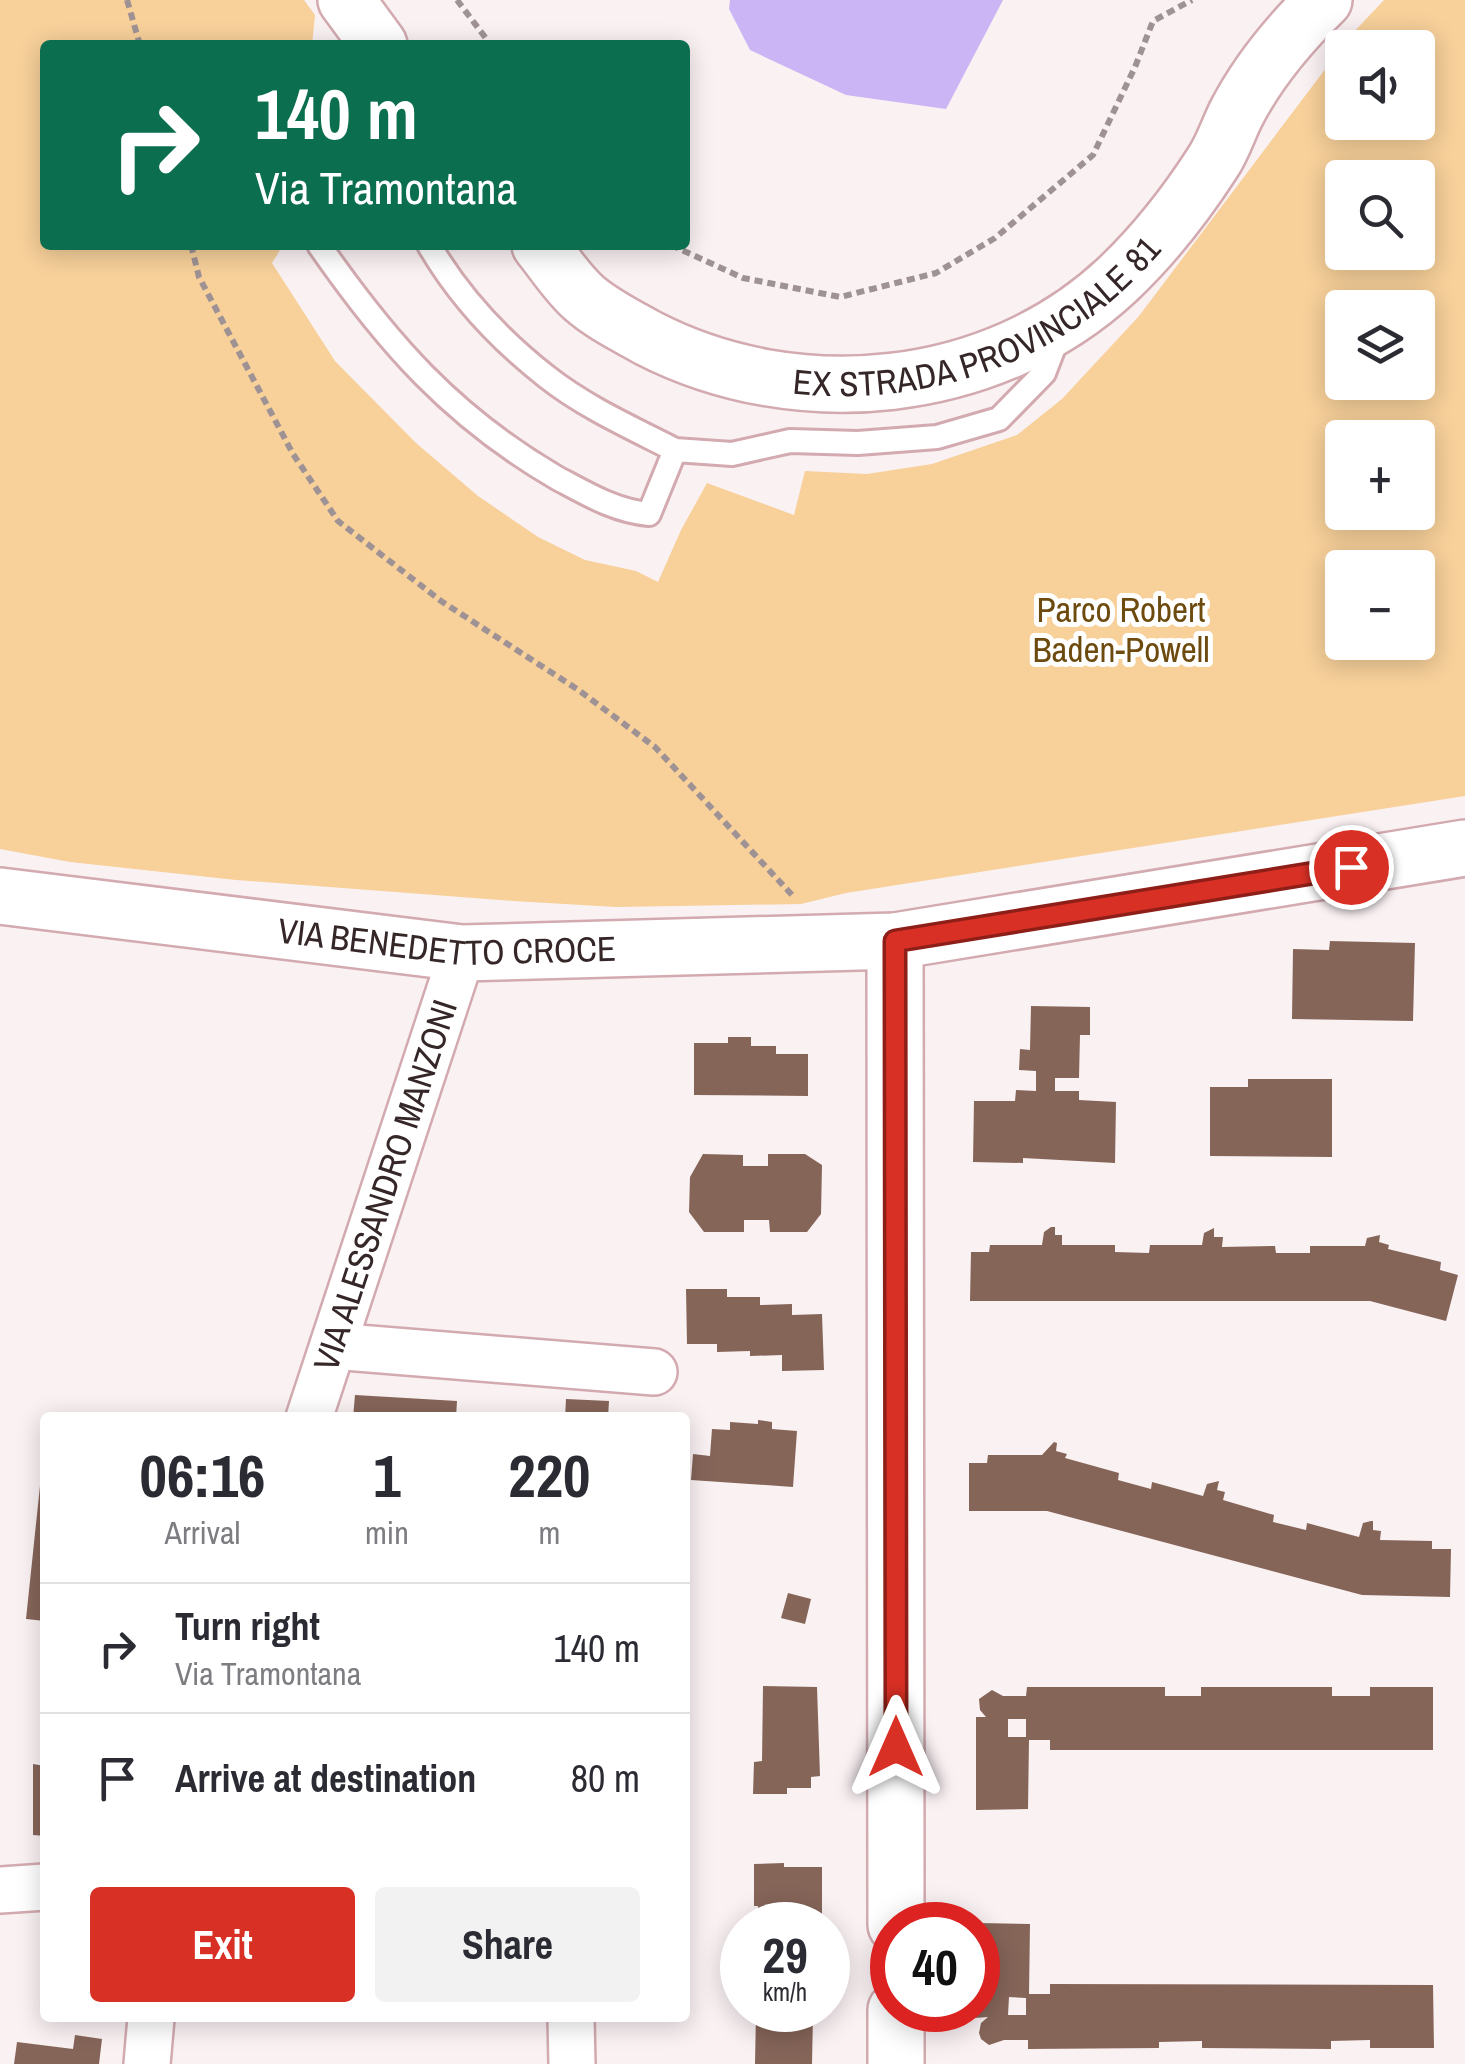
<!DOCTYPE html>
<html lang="en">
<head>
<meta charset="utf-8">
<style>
	:root { --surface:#fff; --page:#f2f2f3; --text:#2b2b33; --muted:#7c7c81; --line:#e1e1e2; --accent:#d93025 }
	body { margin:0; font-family:"Archivo Narrow",sans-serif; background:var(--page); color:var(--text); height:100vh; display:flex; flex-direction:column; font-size:38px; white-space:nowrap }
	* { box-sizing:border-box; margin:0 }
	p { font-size:32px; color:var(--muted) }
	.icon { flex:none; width:55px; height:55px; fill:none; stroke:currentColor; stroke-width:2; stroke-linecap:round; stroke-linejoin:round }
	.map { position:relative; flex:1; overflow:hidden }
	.side { position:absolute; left:40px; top:1412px; width:650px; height:610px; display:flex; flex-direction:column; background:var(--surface); border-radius:10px; box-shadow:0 5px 25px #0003 }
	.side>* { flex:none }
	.guide { position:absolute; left:40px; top:40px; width:650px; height:210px; border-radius:10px; box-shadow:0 5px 25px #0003; background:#0b6e4f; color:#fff; overflow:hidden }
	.buttons { position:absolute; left:1325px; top:30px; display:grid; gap:20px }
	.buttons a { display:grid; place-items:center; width:110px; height:110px; border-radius:10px; background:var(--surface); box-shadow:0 5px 25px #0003; font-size:50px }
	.speed { position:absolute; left:720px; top:1902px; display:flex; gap:20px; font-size:50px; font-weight:700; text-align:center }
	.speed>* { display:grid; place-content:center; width:130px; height:130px; border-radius:50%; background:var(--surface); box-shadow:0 5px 25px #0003; line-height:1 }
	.speed small { font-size:25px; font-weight:400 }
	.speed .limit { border:15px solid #d22; background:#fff; color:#111 }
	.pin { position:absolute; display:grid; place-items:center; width:85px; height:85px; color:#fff; margin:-42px; border:5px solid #fff; border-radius:50%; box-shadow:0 2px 10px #0007 }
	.me { position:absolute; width:110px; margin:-55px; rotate:0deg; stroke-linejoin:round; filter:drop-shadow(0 0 8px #0008) }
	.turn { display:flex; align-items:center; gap:35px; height:210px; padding:0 50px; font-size:45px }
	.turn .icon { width:130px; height:130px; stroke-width:2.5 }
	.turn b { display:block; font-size:70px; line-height:85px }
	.eta { display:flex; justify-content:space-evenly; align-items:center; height:170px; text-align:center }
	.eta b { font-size:60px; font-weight:800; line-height:70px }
	.cta { display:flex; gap:20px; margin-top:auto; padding:20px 50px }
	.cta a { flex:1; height:115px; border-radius:10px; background:var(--accent); color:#fff; font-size:40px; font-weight:800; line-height:115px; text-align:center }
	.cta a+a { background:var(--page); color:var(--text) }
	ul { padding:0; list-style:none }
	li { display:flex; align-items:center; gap:30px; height:130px; padding:0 50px; border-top:2px solid var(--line) }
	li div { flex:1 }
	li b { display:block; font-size:38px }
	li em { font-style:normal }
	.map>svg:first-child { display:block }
	.green { fill:#f7d09a; fill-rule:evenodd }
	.water { fill:#ccb5f4 }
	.building { fill:#866559; fill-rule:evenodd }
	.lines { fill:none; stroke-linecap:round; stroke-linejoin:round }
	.lane-casing { stroke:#d2aab0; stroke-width:28 }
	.street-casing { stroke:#d2aab0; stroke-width:50 }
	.secondary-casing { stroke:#d2aab0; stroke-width:60 }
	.path { stroke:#9e9294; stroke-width:6; stroke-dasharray:8 5; stroke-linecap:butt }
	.lane { stroke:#fff; stroke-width:22 }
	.street { stroke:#fff; stroke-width:45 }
	.secondary { stroke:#fff; stroke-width:55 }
	.route-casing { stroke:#8d1f18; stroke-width:25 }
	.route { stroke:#d93025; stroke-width:18 }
	.labels { text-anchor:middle; stroke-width:10; stroke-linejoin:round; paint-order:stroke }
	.street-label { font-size:35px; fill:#352628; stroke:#fff }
	.park-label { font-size:35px; fill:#6d4a0d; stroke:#fff }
</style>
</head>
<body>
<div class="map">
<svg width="1465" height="2064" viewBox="0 0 1465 2064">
	<rect width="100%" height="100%" fill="#faf1f3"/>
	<path class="green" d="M0,0H304L315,15L312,45H45V245H283L272,263L335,361L416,443L478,496L538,537L585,560L636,571L658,582L681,530L707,483L794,515L805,471L867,474L932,464L1017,435L1062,399L1139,316L1351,35L1384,0H1465V796L846,893L801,904L616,907L513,901L236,880L70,862L0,849ZM1342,48H1418V122H1342ZM1342,178H1418V252H1342ZM1342,308H1418V382H1342ZM1342,438H1418V512H1342ZM1342,568H1418V642H1342Z"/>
	<path class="water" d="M730,0H1003L946,109L846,95L750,50L729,9Z"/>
	<path class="building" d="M1330,941L1415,943L1413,1021L1292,1019L1293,949L1329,950Z
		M1031,1006L1090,1007V1035H1080L1079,1078H1055V1091H1079V1100L1116,1102L1115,1163L1023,1158V1163L973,1162L974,1101H1015L1016,1090L1036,1091V1071L1019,1070L1020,1049L1030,1050Z
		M728,1037H751V1046H776V1054H808V1096L694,1095V1043H728Z
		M1248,1079H1332V1157L1210,1156V1087H1248Z
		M703,1154L743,1155V1166H768V1154H805L822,1165L821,1214L807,1232H770L769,1220H744V1232H704L689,1212L690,1177Z
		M1051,1227H1055V1235H1062V1245H1115V1252L1149,1253L1150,1245H1202L1204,1233L1214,1228V1237H1223L1222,1247L1275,1246L1276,1253H1310V1246H1365L1367,1238L1380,1235L1379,1242L1389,1245L1388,1249L1441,1262L1440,1270L1458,1275L1446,1321L1370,1301H970L971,1252H989L990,1245H1042L1044,1232Z
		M686,1289H727V1297H760V1305L792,1304V1315L822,1314L824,1370L782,1371V1355L750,1356V1351L717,1352V1344H687Z
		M355,1395L457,1401L456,1418H353Z
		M566,1399L609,1401L608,1418H565Z
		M758,1420L772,1422V1429L797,1431L793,1487L691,1480L693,1454L710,1456L712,1429L730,1430V1422L758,1424Z
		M1054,1442L1057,1443L1056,1451L1067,1454L1065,1458L1119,1473L1118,1480L1151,1489L1152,1482L1203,1496L1207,1484L1219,1481L1217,1490L1225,1492L1223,1500L1274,1515L1273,1522L1306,1530L1307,1523L1359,1537L1363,1523L1371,1521H1373V1530L1381,1531L1380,1540L1432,1541V1549H1451L1450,1597L1362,1595L1047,1511H969V1463H987L988,1455H1042Z
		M40,1486H45V1621L26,1619Z
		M788,1593L811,1599L805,1624L781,1618Z
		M763,1686L817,1687L820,1776L811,1777V1788H787V1794H753L754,1762L762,1761Z
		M1027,1687H1165V1696H1201V1687H1332V1696H1370V1687H1433V1750H1050V1740H1029L1028,1809L976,1810V1717H986L980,1710L979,1699L992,1690L1003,1696H1026ZM1008,1719H1026V1737H1008Z
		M33,1764L45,1766V1836L33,1835Z
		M784,1863V1867H822V1915H817V1925H758V1906H754V1864Z
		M978,1923L1030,1924L1029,1994H1050V1984L1433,1985L1434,2048H1370V2040L1331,2041V2049L1202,2048V2041L1159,2042V2048L1028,2049V2040H1004L989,2045L981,2039L979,2033L981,2023L988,2017L975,2018ZM1009,1997L1026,1998V2015H1008Z
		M756,2014H813L812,2064H755Z
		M75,2035L102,2039L99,2064H14L17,2042L73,2049Z"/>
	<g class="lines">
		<g class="lane-casing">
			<path id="lane" d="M319,245C387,343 452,417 557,478C587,494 615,511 649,514L675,450C632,428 585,407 547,377C501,341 458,295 429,245
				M675,450L732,454L790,441L858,443L937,437L999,419L1044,373L1059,334"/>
		</g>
		<g class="street-casing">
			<g id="street">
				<path d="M333,1346L654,1372"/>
				<path id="s1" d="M309,1418L462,953"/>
				<path d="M0,1890L45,1887"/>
				<path d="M571,2018L572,2064"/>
				<path d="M147,2064L151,2018"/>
			</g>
		</g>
		<g class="secondary-casing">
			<g id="secondary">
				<path d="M346,0L379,45"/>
				<path id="s2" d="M540,245C554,262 567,283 584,298C602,314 627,326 648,338C797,415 993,396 1117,280C1154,245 1186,204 1213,162C1223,147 1228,130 1236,114C1258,71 1289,34 1324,0"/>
				<path id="s3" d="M0,896L462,953L895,941L1465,848"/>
				<path d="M895,941L896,1925"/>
				<path d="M896,2010V2064"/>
			</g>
		</g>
		<path class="path" d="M127,0L140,45
			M457,0L491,45
			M191,245L199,277L293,454L338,521L441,601L577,689L655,747L793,896
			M671,245L743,278L840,297L936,273L995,238L1093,155L1135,67L1153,21L1192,0"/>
		<use href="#lane" class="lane"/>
		<use href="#street" class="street"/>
		<use href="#secondary" class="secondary"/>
	</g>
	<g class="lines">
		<g class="route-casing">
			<path id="route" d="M896,1747L895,941L1351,867"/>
		</g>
		<use href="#route" class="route"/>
	</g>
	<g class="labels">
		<g class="street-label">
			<text dy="12" stroke="none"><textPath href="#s2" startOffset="498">EX STRADA PROVINCIALE 81</textPath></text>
			<text dy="12" stroke="none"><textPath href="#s3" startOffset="450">VIA BENEDETTO CROCE</textPath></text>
			<text dy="12" stroke="none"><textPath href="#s1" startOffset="245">VIA ALESSANDRO MANZONI</textPath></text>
		</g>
		<g class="park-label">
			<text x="1121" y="622">Parco Robert<tspan x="1121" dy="40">Baden-Powell</tspan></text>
		</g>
	</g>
</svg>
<div class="buttons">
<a><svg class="icon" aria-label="sound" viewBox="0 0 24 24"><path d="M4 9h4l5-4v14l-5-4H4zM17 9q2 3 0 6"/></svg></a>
<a><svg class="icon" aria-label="search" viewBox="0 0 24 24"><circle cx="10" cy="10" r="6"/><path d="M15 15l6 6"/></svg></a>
<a><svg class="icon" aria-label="layers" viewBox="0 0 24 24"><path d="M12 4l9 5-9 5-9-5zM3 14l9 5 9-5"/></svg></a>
<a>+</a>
<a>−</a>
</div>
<div class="speed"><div>29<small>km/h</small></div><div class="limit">40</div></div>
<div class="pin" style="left:1351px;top:867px;background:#d93025"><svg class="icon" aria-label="arrive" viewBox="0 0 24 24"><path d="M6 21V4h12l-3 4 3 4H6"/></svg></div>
<svg class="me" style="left:896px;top:1747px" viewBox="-20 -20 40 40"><path d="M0-17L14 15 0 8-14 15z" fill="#d93025" stroke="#fff" stroke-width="4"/></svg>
<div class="guide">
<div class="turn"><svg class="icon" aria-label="right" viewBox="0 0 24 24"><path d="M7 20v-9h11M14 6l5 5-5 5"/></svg><div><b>140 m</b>Via Tramontana</div></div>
</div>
<section class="side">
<div class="eta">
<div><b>06:16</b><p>Arrival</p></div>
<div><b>1</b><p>min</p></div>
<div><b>220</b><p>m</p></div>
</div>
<ul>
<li><svg class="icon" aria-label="right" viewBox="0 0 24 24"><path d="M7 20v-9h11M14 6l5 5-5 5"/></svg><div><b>Turn right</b><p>Via Tramontana</p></div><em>140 m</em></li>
<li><svg class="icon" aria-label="arrive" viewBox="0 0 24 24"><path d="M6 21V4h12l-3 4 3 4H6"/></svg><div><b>Arrive at destination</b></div><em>80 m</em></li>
</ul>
<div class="cta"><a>Exit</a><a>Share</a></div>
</section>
</div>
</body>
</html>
